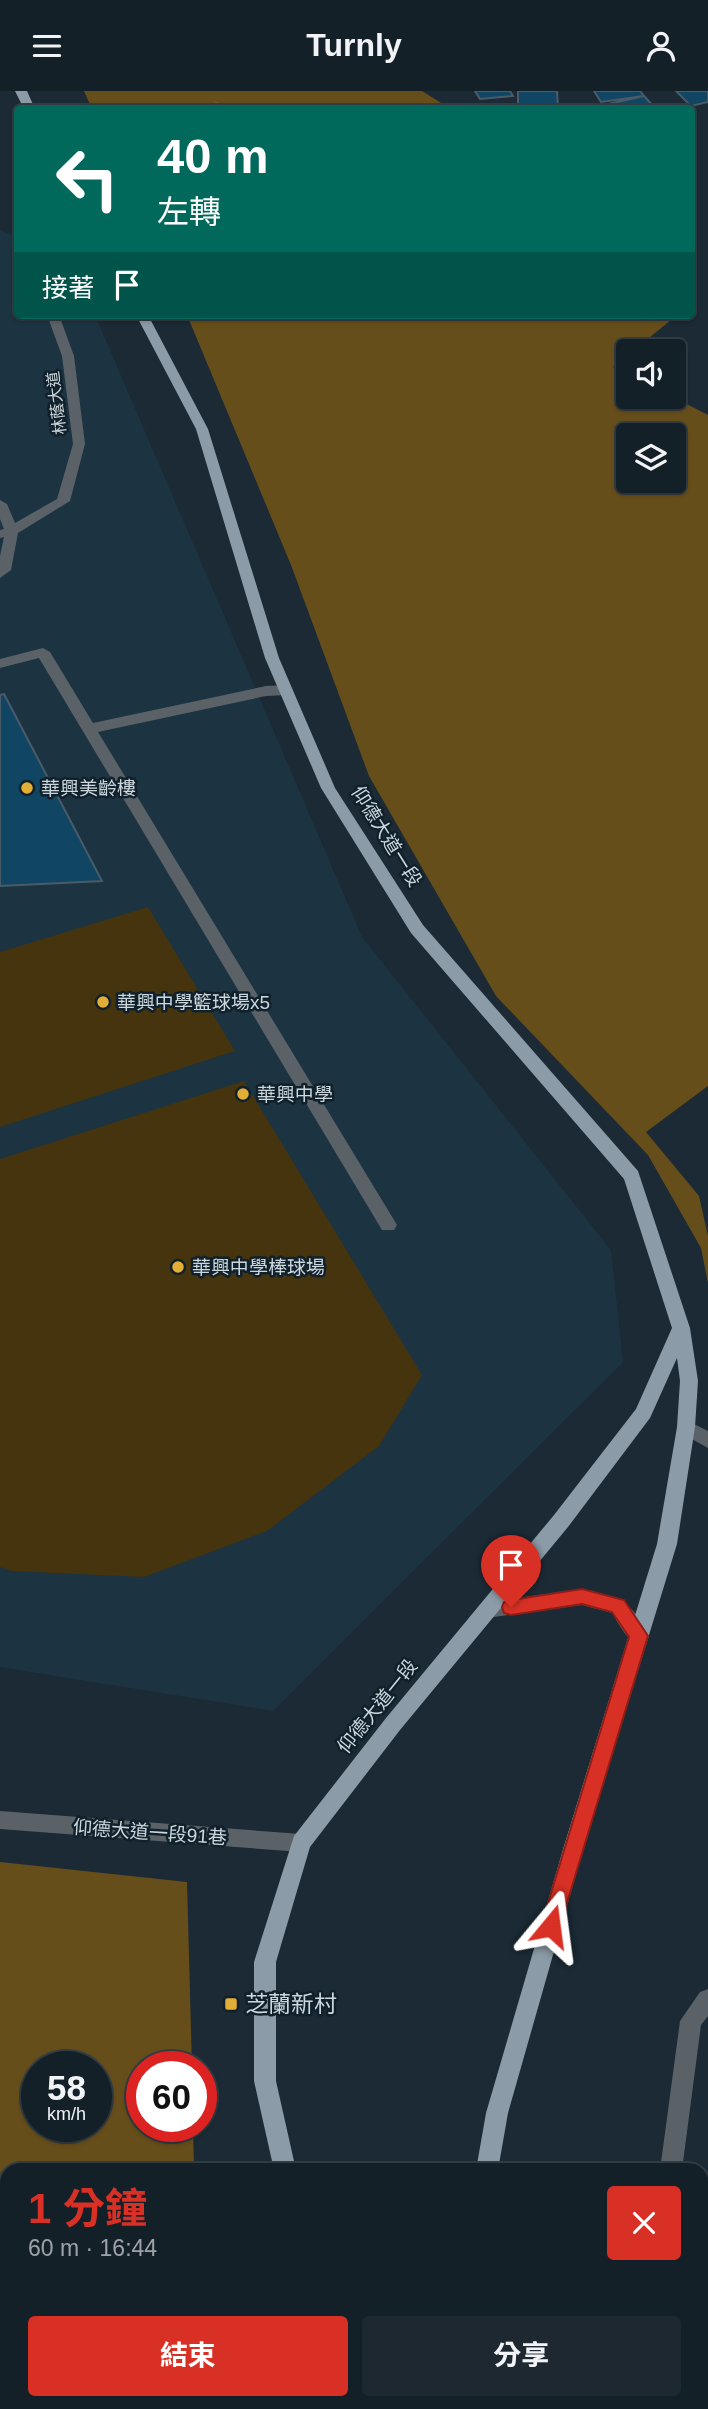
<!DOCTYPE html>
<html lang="zh-TW">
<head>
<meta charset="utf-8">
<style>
	:root { --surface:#142028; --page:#1d2830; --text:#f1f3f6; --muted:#9da3a8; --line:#333e45; --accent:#d93025 }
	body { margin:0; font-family:Arial,"Noto Sans TC",sans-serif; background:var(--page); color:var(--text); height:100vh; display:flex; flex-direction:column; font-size:26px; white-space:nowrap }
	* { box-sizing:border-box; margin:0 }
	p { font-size:23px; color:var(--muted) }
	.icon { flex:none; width:38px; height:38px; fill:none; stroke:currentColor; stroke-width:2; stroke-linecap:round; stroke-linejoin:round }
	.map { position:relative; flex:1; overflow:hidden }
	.side { position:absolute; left:0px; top:2072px; width:709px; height:247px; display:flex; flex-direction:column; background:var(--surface); border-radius:21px 21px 0 0; box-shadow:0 2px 5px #0004,0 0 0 2px var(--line) }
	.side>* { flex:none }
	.hud { position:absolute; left:14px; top:14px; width:681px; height:214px; border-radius:7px; box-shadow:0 2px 5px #0004,0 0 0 2px var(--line); background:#00695c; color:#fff; overflow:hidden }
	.fabs { position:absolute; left:616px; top:248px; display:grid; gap:14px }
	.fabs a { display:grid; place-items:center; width:70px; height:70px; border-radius:7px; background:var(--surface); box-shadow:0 2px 5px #0004,0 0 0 2px var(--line); font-size:35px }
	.speed { position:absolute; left:21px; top:1960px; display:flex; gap:14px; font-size:35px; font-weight:700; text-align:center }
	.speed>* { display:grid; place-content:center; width:91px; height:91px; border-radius:50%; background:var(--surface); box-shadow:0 2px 5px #0004,0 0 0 2px var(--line); line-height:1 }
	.speed small { font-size:18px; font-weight:400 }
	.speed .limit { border:10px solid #d22; background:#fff; color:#111 }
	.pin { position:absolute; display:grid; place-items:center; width:60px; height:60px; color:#fff; margin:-72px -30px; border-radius:50% 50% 50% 0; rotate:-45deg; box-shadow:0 0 7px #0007 }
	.pin .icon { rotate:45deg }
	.me { position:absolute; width:77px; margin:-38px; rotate:16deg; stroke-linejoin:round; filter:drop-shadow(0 0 5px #0008) }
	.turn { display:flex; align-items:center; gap:24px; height:147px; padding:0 28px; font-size:32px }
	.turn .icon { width:91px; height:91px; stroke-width:2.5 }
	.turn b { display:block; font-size:49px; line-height:60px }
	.then { display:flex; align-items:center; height:66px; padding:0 28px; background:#0003; gap:14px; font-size:26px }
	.round { display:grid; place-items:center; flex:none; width:74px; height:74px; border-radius:7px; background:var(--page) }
	.headline { display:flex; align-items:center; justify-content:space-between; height:119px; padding:0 28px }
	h1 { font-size:42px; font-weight:700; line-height:52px; color:var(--accent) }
	.primary-button { display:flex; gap:14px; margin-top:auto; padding:14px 28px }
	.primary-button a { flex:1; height:80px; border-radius:7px; background:var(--accent); color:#fff; font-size:28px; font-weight:700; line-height:80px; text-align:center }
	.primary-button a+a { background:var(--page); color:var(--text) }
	header { display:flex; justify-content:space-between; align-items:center; height:91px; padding:0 28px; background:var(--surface); font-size:32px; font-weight:700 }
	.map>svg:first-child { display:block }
	.built { fill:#1c3342 }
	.green { fill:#45340e }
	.forest { fill:#664e1b; fill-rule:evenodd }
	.building { fill:#104564; stroke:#4a5b68; stroke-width:2 }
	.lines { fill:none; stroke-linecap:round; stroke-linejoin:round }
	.path { stroke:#7c8891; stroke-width:3.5; stroke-dasharray:3.5 3.5; stroke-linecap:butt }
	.lane { fill:#5a6268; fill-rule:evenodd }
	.primary { fill:#8b9ba7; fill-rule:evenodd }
	.route { fill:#d93025; stroke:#8d1f18; stroke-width:2 }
	.poi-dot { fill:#e3ae35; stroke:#11212b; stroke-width:2.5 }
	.labels { text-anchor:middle; stroke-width:5; stroke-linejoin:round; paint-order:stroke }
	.far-street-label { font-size:16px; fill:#ccd6dd; stroke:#11212b }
	.poi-label { font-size:19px; fill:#ccd6dd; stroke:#11212b; text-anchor:start }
	.street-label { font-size:19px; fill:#ccd6dd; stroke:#11212b }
	.near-poi-label { font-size:23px; fill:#ccd6dd; stroke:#11212b; text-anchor:start }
</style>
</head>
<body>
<header><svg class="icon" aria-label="menu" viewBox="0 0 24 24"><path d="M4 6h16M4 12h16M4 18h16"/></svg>Turnly<svg class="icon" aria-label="person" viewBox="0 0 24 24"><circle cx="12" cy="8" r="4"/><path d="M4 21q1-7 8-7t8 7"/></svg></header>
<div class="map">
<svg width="708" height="2318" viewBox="0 0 708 2318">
	<rect width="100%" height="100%" fill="#1b2a35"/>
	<path class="built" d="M0,139L17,146L18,224H95L362,846L611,1159L623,1271L273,1620L0,1576Z"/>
	<path class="green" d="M148,816L235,960L0,1036V861Z
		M244,990L422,1284L379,1355L267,1440L144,1486L12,1480L0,1476V1068Z"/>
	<path class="forest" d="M84,0H422L449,17L92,18Z
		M187,224H677L632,261H628V264L613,276L628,284V306H673L708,324V995L646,1041L699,1105L708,1145V1192L701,1157L648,1064L496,905L369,685L291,474ZM628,345H674V390H628Z
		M0,1771L187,1791L192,1976H142V2035H193L194,2079H7V2312H288L291,2318H0ZM37,1976H96V2035H37Z"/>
	<path class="building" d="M475,0H510L513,5L480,8Z
		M518,0H557L558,16L518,15Z
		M594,0H640L644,5L601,11Z
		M676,0H708V11L691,15Z
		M644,5L656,18H607L604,14Z
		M4,603L102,790L0,795V604Z"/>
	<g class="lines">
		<path class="path" d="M214,18L216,11"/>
		<path class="lane" d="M47,224H59L74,265L85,353L70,410L18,442L11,479L0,487V465L4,446L0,447V439L4,438L0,428V409L7,413L15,432L57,408L73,353L62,265Z
			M43,557L50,561L93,632L266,595L286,594L293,599L286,604L266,605L98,641L394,1129L397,1134L394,1139H382L39,567L0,577V568Z
			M686,1329L708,1340V1357L679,1341L677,1336L679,1331Z
			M582,1498C619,1507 631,1508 649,1545L646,1551C629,1557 620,1534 612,1522L582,1514L487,1527L480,1525L477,1519L480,1513L487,1511Z
			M0,1720L301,1743L308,1745L311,1752L308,1759L301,1761L0,1738Z
			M708,1898V1925L701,1934L682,2079H660L680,1930L700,1901Z
			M670,2312H695L698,2318H673Z"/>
		<path class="primary" d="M15,0H27L35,18H24Z
			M136,224H148L208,338L279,567L335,697L423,834L638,1080L690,1237L698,1290L695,1336L677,1453L584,1755L508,2022L498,2079H476L486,2022L564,1755L657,1453L677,1336L680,1290L677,1267L650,1327L568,1436L400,1639L310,1756L276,1871V1990L296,2079H274L254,1990V1871L294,1745L386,1627L554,1424L636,1318L672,1237L624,1088L411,842L321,697L265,567L196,338Z
			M373,2312H397L400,2318H376Z
			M444,2312H468L467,2318H443Z"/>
	</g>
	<path class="route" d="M582,1498L624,1509L648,1545L560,1835L558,1842L551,1844L544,1842L541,1835L629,1546L612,1521L582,1513L511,1524L504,1522L502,1516L504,1511L511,1509Z"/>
	<g class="poi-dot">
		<circle cx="27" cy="697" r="7"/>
		<circle cx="103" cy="911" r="7"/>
		<circle cx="243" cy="1003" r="7"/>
		<circle cx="178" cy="1176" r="7"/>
		<rect x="224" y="1906" width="14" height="14" rx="3.5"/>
	</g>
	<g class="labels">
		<g class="far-street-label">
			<text transform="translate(56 312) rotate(-97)" y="6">林蔭大道</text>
		</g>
		<g class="poi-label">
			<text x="41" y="704">華興美齡樓</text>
			<text x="117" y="918">華興中學籃球場x5</text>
			<text x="257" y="1010">華興中學</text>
			<text x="192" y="1183">華興中學棒球場</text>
		</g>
		<g class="street-label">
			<text transform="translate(387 745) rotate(58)" y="7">仰德大道一段</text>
			<text transform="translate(377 1615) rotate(-51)" y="7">仰德大道一段</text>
			<text transform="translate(150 1741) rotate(4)" y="7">仰德大道一段91巷</text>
		</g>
		<g class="near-poi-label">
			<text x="245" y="1921">芝蘭新村</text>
		</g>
	</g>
</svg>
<div class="fabs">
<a><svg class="icon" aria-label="sound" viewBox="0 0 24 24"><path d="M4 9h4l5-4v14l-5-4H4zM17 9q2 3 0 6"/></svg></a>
<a><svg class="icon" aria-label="layers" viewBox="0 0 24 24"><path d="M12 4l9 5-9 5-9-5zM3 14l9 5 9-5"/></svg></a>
</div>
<div class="speed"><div>58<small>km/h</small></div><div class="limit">60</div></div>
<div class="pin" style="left:511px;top:1516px;background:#d93025"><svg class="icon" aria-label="arrive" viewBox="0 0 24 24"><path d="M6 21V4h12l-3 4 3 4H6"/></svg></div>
<svg class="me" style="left:551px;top:1835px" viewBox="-20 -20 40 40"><path d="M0-17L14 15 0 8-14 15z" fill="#d93025" stroke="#fff" stroke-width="4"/></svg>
<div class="hud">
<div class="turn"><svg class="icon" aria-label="left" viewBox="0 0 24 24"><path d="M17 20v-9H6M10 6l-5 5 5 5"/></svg><div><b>40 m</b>左轉</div></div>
<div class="then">接著<svg class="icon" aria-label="arrive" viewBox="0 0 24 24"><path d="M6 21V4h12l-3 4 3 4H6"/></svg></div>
</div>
<section class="side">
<div class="headline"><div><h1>1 分鐘</h1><p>60 m · 16:44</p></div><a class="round" style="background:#d93025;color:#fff"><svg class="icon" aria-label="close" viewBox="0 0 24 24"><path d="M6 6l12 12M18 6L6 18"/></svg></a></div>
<div class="primary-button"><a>結束</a><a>分享</a></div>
</section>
</div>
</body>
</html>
